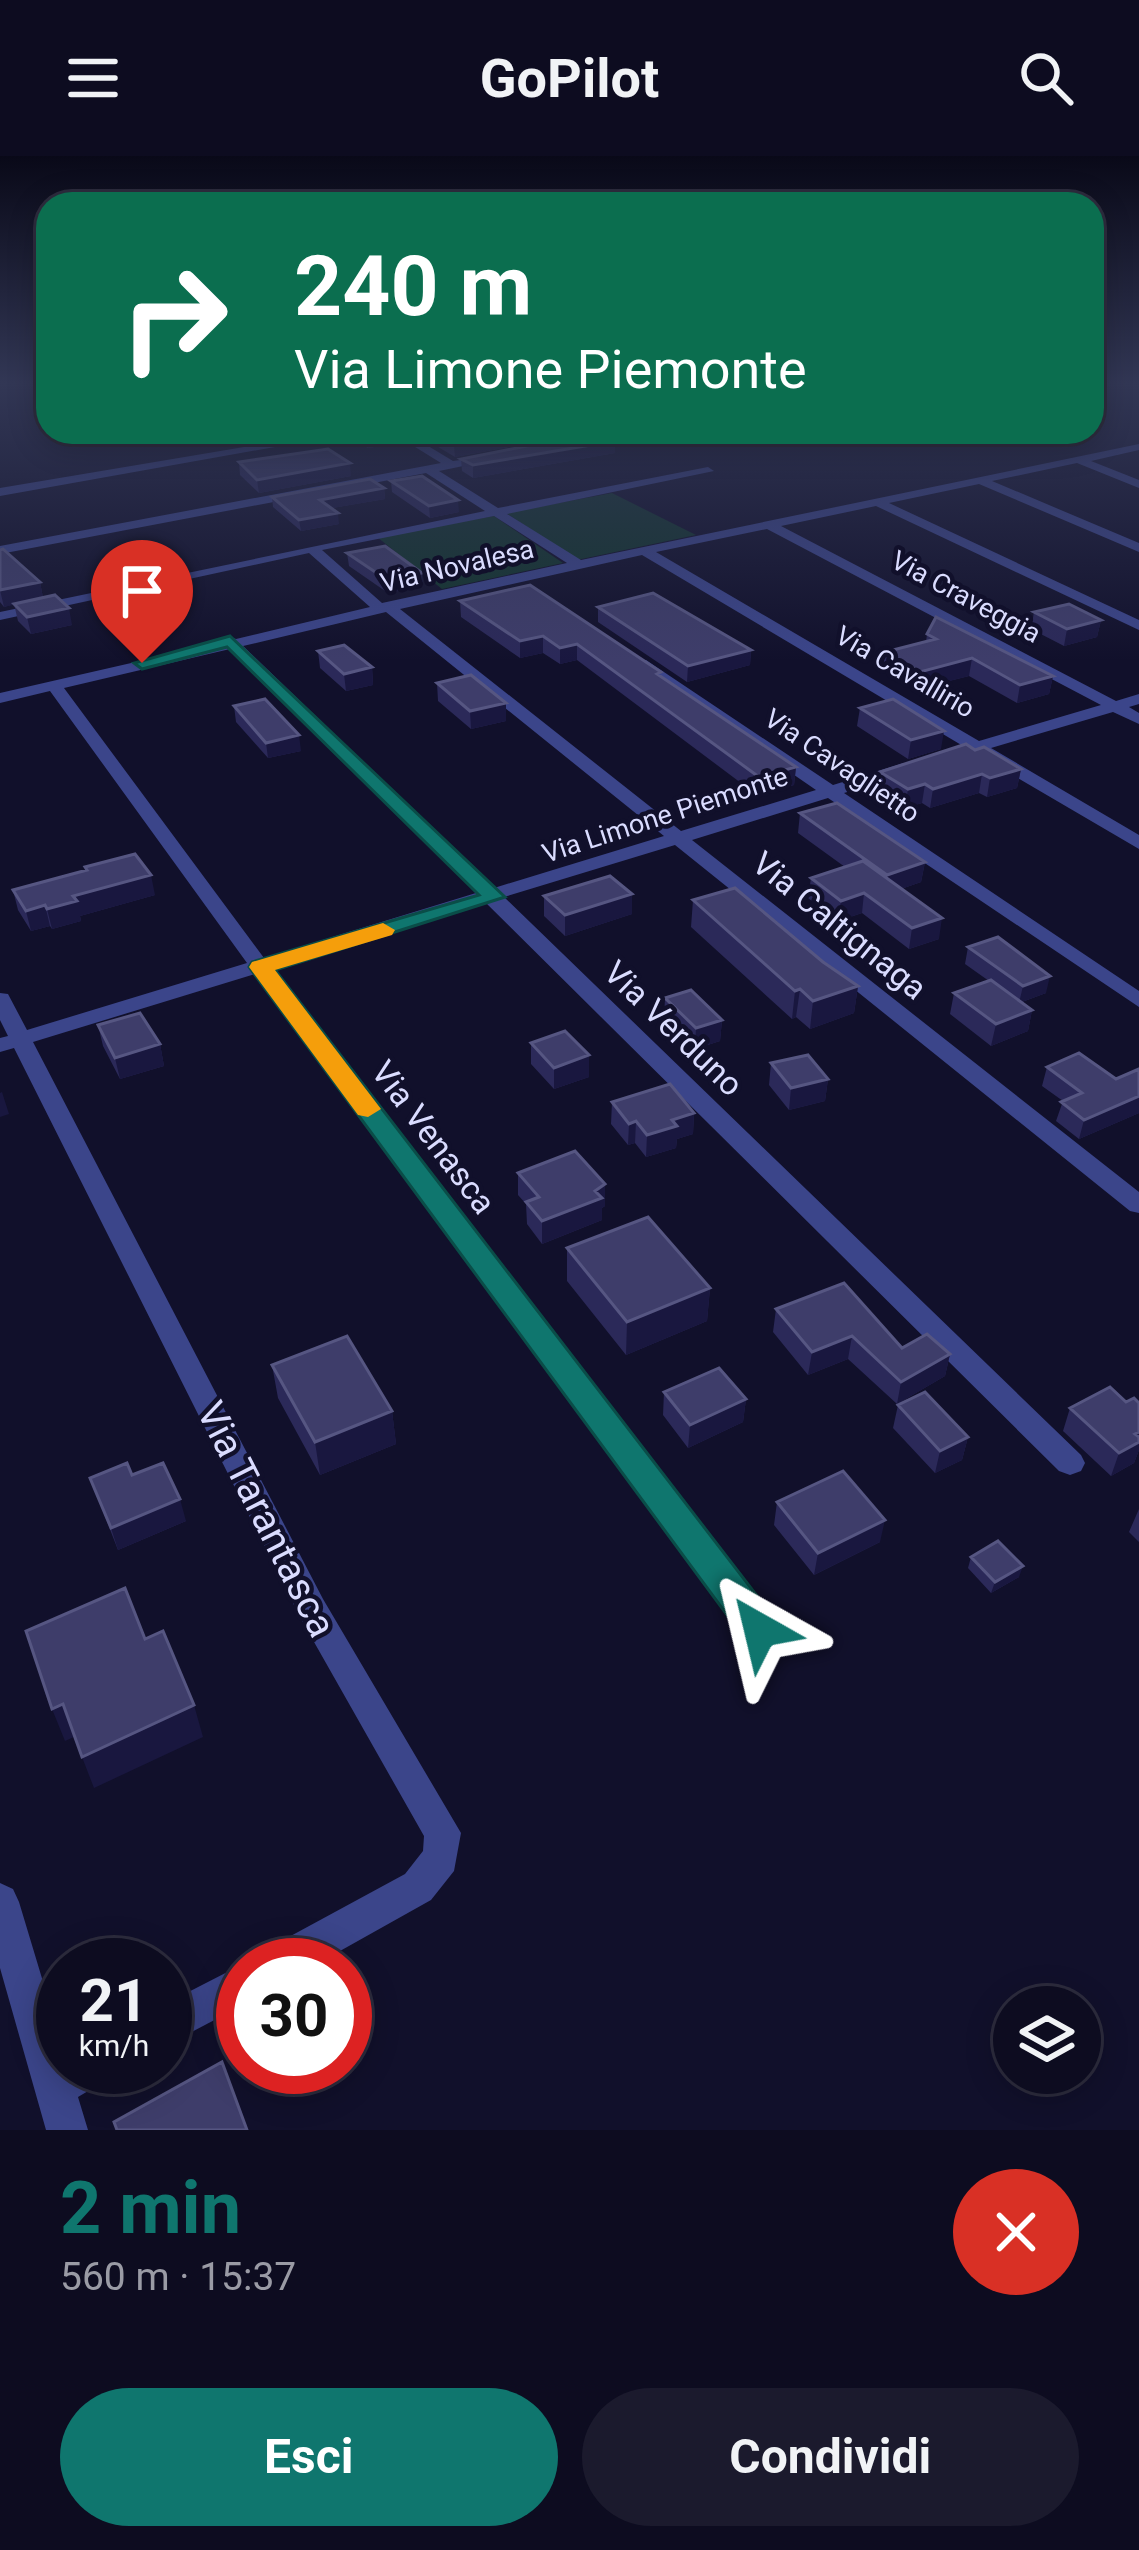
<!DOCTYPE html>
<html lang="it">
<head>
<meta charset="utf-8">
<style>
	:root { --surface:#0d0c20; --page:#1b1a2d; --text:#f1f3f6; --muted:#9a9ba5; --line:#2d2c3e; --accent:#0f766e }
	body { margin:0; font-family:Roboto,sans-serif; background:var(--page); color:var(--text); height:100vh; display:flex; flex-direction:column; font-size:45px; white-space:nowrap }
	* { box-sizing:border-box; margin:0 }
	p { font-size:39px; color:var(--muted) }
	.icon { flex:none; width:66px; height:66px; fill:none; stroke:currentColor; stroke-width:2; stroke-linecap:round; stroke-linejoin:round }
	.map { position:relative; height:1974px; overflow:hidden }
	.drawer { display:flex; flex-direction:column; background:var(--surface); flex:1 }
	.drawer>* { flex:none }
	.guide { position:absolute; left:36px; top:36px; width:1068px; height:252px; border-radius:36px; box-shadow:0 6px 30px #0003,0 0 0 3px var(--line); background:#0b6e4f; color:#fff; overflow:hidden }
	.fabs { position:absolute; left:993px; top:1830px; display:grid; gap:24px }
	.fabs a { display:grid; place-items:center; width:108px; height:108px; border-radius:50%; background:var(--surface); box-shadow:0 6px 30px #0003,0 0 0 3px var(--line); font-size:60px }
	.speed { position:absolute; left:36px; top:1782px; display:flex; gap:24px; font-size:60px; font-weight:700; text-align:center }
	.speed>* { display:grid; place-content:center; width:156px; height:156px; border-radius:50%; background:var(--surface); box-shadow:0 6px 30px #0003,0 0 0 3px var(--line); line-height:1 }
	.speed small { font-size:30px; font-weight:400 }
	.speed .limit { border:18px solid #d22; background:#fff; color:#111 }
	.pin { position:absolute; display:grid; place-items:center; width:102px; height:102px; color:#fff; margin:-123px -51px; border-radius:50% 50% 50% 0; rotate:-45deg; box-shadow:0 0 12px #0007 }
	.pin .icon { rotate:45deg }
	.me { position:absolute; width:132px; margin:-66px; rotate:323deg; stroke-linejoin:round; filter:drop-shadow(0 0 9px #0008) }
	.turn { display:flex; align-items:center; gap:42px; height:252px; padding:0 60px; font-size:54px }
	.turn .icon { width:156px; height:156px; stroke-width:2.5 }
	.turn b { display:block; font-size:84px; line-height:102px }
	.round { display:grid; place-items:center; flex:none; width:126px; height:126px; border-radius:63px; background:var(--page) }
	.headline { display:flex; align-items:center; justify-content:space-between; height:204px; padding:0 60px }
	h1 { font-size:72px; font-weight:700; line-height:90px; color:var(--accent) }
	.button { display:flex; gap:24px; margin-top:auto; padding:24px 60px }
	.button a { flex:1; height:138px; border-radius:72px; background:var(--accent); color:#fff; font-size:48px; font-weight:700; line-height:138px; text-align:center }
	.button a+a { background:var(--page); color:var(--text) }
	header { display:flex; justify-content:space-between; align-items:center; height:156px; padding:0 60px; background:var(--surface); font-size:54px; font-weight:700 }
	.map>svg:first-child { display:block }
	.green { fill:#13352e }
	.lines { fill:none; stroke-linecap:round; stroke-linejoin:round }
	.street { fill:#3b458a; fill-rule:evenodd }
	.wall { fill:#2b2959 }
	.shaded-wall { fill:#19173f }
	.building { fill:#3e3d6a; stroke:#565682; stroke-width:3 }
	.route { fill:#0f766e; stroke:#0a4d48; stroke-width:3 }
	.slow { fill:#f59e0b }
	.labels { text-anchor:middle; stroke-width:9; stroke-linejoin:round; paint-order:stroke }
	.far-street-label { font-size:27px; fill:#dadcff; stroke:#11102b }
	.street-label { font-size:33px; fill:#dadcff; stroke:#11102b }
	.near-street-label { font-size:39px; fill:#dadcff; stroke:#11102b }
</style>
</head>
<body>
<header><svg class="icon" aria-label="menu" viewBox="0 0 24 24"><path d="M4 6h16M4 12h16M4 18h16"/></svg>GoPilot<svg class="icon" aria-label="search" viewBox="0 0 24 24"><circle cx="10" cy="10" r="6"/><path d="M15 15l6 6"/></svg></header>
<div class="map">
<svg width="1139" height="1974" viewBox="0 0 1139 1974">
	<rect width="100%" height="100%" fill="#11102b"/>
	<path class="green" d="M612,337L696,379L577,404L506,357Z
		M494,360L563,407L442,433L377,381Z"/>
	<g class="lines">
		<path class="street" d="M333,276H359L0,340V332Z
			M391,276H405L453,305L497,299V303L439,315L498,352L708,311L714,315L507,358L581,404L1139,288V294L1091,305L1139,324V332L1077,307L992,325L1139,387V396L979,328L889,347L1139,464V474L876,350L781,370L1116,545L1139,538V548L1129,551L1139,557V568L1113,556L991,592L1139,679V693L975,597L937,605V597L963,590L642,399L400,453L681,675L816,634L636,510V504H646L833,629L904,607H916V615L844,637L1139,835V851L828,642L692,684L1139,1036V1057L1130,1055L675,689L504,741L1081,1299L1085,1307L1081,1315L1070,1319L1059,1315L486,747L272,813L772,1464L776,1474L772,1484L760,1488L748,1484L255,818L33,886L323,1443L461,1677L454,1715L431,1744L315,1809H258L263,1795L405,1718L423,1695L424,1680L301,1463L14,892L0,896V882L8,880L0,864V837L8,838L27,874L247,807L50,535L0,547V537L223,486L230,481L236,483L370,451L309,397L0,464V456L485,355L426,317L0,398V390L441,307ZM494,360L567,407L382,447L322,394ZM767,373L1101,549L979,585L656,396ZM386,456L664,680L494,732L243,490ZM230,493L476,737L264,802L64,532Z
			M613,276L627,278L574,289L568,286Z
			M0,1727L13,1733L19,1746L63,1892V1911H111L105,1925L78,1941L88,1974H46L0,1812Z
			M243,1808V1849L165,1890V1848Z"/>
	</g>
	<path class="wall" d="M350,276H399L400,287L368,292L350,282Z
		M413,276H578V278L455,301Z
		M615,297L473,322L462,315L461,303Z
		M239,306L351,320L259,337L240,319Z
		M391,325L459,356L430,362L392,336Z
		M384,332L385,343L332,352L339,368L301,375L273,351L272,341Z
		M0,394L40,426L43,442L72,469L31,478L18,465L14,448L4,451L0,446Z
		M347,397L423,430L388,437L349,410Z
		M460,445L661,520L796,611L794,629L757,639L577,504L560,508L543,497L520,502L461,461Z
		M598,451L751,494L750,509L687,526L598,466Z
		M1034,456L1101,464L1097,481L1064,490L1031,473Z
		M927,478L1053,520L1049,538L1017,547L969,520L917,533L883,513L885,496L926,486Z
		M318,495L372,511L373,529L346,535L320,512Z
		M437,527L506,547V565L471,573L438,545Z
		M234,550L301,595L268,602L236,566Z
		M860,552L941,593L908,603L857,570Z
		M975,594L1021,613L1017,632L987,641L979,637L930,652L922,647L905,652L878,635L880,616Z
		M800,657L925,706L921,726L901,733L939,783L909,793L862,757L838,765L808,742L811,722L845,711L798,677Z
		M85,711L155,739L80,760L81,765L52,773L50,770L31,775L18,754L13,734L86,714Z
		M544,740L632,758L565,780L544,760Z
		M693,744L823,806L858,830L854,857L810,873L796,861L792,863L691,771Z
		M968,791L1046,837L1022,846L1032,854L1028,875L991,890L950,858L954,837L989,825L965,808Z
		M665,842L722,864L720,885L695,893L664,863Z
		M98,869L160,888L164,910L120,923L103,890Z
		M531,887L589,921L554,933L531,908Z
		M771,907L828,923L825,945L789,954L769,929Z
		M1047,911L1116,923L1139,913V957L1079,983L1056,965L1063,945L1042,930Z
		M612,946L694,957L693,978L677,983L676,992L646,1001L635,987L628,989L611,968Z
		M518,1017L605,1028V1050L602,1052V1064L542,1088L527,1068L526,1048L518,1039Z
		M567,1092L710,1132L707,1165L626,1199L567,1125Z
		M776,1153L902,1192L950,1198L945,1220L897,1248L848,1203L808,1219L773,1176Z
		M272,1209L392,1255L396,1288L320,1319L278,1242Z
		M664,1236L746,1243L743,1266L688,1292L663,1259Z
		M1126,1246L1139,1247V1294L1134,1307L1111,1320L1063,1275L1070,1252Z
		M898,1249L968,1281L962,1304L935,1317L893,1272Z
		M132,1319L186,1365L118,1394L90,1322Z
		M777,1346L880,1386L814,1419L774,1369Z
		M1139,1353V1386L1129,1376Z
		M971,1401L1019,1421L991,1437L968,1412Z"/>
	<path class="shaded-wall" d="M390,276H399L400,287L368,292L367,280Z
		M524,276H578V278L455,301L454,289Z
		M615,285V297L473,322V309Z
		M350,307L351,320L259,337L257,324Z
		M384,332L385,343L321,354L320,344Z
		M458,344L459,356L430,362L429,350Z
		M338,357L339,368L301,375L299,364Z
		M422,417L423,430L388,437L387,424Z
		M40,426L43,442L4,451L0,434Z
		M69,452L72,469L31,478L27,461Z
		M1101,464L1097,481L1064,490L1067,473Z
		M543,480V497L520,502V485Z
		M577,488V504L560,508V492Z
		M751,494L750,509L687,526L688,510Z
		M972,502L969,520L917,533L920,516Z
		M372,511L373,529L346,535L344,518Z
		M1053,520L1049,538L1017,547L1020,529Z
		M506,547V565L471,573L470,555Z
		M944,575L941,593L908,603L911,584Z
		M299,579L301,595L268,602L266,587Z
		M796,611L794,629L757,639L759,621Z
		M1021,613L1017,632L987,641L990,622Z
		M982,618L979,637L930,652L933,633Z
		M925,628L922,647L905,652L908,633Z
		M925,706L921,726L884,739L887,719Z
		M151,719L155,739L80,760L81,765L52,773L47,753L73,740Z
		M864,737L862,757L838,765L841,745Z
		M632,738V758L565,780V759Z
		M45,749L50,770L31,775L26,755Z
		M942,762L939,783L909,793L912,772Z
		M1050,820L1046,837L1019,847L1023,830Z
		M858,830L854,857L810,873L813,845Z
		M800,833L796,861L792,863L795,835Z
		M1032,854L1028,875L991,890L996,868Z
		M722,864L720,885L695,893L696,872Z
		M160,888L164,910L120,923L115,902Z
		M589,899V921L554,933V912Z
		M828,923L825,945L789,954L791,932Z
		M2,936L9,958L0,961V937Z
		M1139,940V957L1079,983L1084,964Z
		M694,957L693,978L677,983L676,992L646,1001L647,979L672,964Z
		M636,965L635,987L628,989L629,968Z
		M605,1028V1050L602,1052V1064L542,1088V1065Z
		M710,1132L707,1165L626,1199L627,1166Z
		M852,1180L848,1203L808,1219L812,1196Z
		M950,1198L945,1220L897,1248L901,1226Z
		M746,1243L743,1266L688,1292L690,1269Z
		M392,1255L396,1288L320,1319L315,1286Z
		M1139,1276V1294L1134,1307L1111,1320L1119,1297Z
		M968,1281L962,1304L935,1317L940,1295Z
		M180,1343L186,1365L118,1394L111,1372Z
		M885,1364L880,1386L814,1419L818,1397Z
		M1023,1410L1019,1421L991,1437L995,1426Z
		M63,1548L76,1580L65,1585L52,1553Z
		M194,1549L203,1581L94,1632L82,1601Z"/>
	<path class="building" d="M360,276H390L367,280Z
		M432,276H524L454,289Z
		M598,276L615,285L473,309L461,303Z
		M328,293L350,307L257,324L239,306Z
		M422,320L458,344L429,350L391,325Z
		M370,323L384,332L320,344L338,357L299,364L272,341Z
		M385,390L422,417L387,424L347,397Z
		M3,393L40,426L0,434V394Z
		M530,429L661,516L657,518L796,611L759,621L577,488L560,492L543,480L520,485L460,445Z
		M653,437L751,494L688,510L598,451Z
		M55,439L69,452L27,461L14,448Z
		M1069,448L1101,464L1067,473L1034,456Z
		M936,461L1053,520L1020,529L972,502L920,516L885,496L936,483L927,478Z
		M344,489L372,511L344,518L318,495Z
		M471,519L506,547L470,555L437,527Z
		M265,543L299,579L266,587L234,550Z
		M893,543L944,575L911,584L860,552Z
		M966,588L975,594L984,591L1021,613L990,622L982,618L933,633L925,628L908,633L880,616Z
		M837,647L925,706L887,719L800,657Z
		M135,698L151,719L73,740L77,745L47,753L45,749L26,755L13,734L87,714L85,711Z
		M863,705L942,762L912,772L864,737L841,745L811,722Z
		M610,720L632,738L565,759L544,740Z
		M735,732L823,806L858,830L813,845L800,833L795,835L693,744Z
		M998,781L1050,820L1023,830L968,791Z
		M991,824L1032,854L996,868L954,837Z
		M691,834L722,864L696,872L665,842Z
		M140,857L160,888L115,902L98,869Z
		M565,875L589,899L554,912L531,887Z
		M1079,897L1116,923L1139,913V940L1084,964L1061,946L1082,937L1047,911Z
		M808,899L828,923L791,932L771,907Z
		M670,928L694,957L672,964L677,970L647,979L636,965L629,968L612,946Z
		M575,995L605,1028L595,1035L602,1042L542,1065L526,1046L539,1041L518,1017Z
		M648,1061L710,1132L627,1166L567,1092Z
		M844,1127L902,1192L927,1178L950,1198L901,1226L852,1180L812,1196L776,1153Z
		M347,1180L392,1255L315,1286L272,1209Z
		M719,1212L746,1243L690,1269L664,1236Z
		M1110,1231L1126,1246L1134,1242L1139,1247V1276L1135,1278L1139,1281V1286L1119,1297L1070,1252Z
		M925,1236L968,1281L940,1295L898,1249Z
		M127,1307L132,1319L163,1307L180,1343L111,1372L90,1322Z
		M843,1315L885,1364L818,1397L777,1346Z
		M998,1385L1023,1410L995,1426L971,1401Z
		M125,1432L145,1483L163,1475L194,1549L82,1601L63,1548L52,1553L26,1475Z
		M222,1906L247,1974H117L114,1966Z"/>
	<linearGradient id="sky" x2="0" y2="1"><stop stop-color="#090918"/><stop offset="0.45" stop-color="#323755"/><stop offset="1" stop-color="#323755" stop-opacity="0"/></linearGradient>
	<rect width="1139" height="505" fill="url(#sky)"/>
	<path class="route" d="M230,480L505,741L275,814L774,1462L779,1474L774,1486L760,1490L747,1486L249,811L252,806L479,739L227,491L142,513L134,507Z"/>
	<path class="slow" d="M383,767L395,774L392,779L275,814L381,953L368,961L358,959L249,811L252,806Z"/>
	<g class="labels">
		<g class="far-street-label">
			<text transform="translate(457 410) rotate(-13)" y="9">Via Novalesa</text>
			<text transform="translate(966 441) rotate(28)" y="9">Via Craveggia</text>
			<text transform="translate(905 516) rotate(30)" y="9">Via Cavallirio</text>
			<text transform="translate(842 610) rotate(34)" y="9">Via Cavaglietto</text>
			<text transform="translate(665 659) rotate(-18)" y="9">Via Limone Piemonte</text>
		</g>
		<g class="street-label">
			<text transform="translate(840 769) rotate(39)" y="12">Via Caltignaga</text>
			<text transform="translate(674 872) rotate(44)" y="12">Via Verduno</text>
			<text transform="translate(434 981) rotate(53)" y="12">Via Venasca</text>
		</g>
		<g class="near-street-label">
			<text transform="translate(267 1363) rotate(63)" y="14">Via Tarantasca</text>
		</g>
	</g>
</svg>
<div class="fabs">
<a><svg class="icon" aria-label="layers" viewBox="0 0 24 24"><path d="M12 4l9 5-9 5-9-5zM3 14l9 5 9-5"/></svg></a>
</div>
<div class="speed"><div>21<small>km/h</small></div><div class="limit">30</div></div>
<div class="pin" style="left:142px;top:507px;background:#d93025"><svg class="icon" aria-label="arrive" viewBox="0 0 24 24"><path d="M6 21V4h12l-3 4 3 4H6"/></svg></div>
<svg class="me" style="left:760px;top:1474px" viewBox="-20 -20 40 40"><path d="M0-17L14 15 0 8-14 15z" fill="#0f766e" stroke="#fff" stroke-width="4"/></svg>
<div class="guide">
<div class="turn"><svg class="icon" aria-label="right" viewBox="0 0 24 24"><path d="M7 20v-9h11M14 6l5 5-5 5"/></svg><div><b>240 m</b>Via Limone Piemonte</div></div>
</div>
</div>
<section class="drawer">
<div class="headline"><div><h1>2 min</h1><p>560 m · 15:37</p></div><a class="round" style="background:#d93025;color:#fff"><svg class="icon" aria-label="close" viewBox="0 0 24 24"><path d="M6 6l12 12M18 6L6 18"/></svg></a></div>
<div class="button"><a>Esci</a><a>Condividi</a></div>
</section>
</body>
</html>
